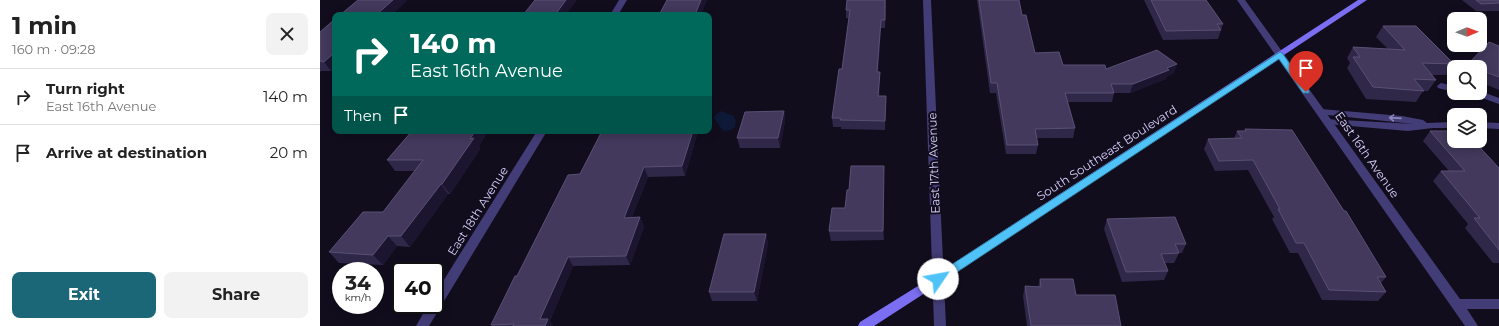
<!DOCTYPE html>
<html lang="en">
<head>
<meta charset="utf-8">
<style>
	:root { --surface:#fff; --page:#f2f2f2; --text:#222; --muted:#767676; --line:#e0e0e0; --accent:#1c6777 }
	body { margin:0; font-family:Montserrat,sans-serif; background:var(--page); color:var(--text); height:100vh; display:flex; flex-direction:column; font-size:15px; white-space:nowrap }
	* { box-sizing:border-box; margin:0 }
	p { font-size:13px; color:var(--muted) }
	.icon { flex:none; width:22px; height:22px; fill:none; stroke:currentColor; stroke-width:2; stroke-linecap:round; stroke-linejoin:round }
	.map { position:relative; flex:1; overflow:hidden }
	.sheet { display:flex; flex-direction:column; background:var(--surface); width:320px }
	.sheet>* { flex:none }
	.top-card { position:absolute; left:12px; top:12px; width:380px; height:122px; border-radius:8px; box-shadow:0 2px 10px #0003; background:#00695c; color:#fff; overflow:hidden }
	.needle { width:26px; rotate:89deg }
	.buttons { position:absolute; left:1127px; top:12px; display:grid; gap:8px }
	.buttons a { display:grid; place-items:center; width:40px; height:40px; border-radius:8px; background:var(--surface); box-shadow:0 2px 10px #0003; font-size:20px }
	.speed { position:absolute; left:12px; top:262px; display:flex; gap:8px; font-size:20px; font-weight:700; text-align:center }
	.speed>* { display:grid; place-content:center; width:52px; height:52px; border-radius:50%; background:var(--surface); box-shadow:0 2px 10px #0003; line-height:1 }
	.speed small { font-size:10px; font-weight:400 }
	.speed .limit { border:2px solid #111; border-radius:6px; background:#fff; color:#111 }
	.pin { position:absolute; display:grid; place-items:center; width:34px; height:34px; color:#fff; margin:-41px -17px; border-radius:50% 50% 50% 0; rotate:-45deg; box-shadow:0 0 4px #0007 }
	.pin .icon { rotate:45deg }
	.me { position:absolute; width:44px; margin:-22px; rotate:57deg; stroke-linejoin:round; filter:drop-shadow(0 0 3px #0008) }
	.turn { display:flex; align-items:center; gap:14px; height:84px; padding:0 12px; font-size:18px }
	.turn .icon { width:52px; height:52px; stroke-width:2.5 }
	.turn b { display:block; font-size:28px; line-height:34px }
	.then { display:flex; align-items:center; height:38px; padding:0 12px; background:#0003; gap:8px; font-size:15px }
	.round { display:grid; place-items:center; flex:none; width:42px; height:42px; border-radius:8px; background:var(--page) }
	.headline { display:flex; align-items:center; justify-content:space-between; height:68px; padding:0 12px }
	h1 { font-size:24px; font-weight:700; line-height:30px }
	.primary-button { display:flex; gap:8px; margin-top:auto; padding:8px 12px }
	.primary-button a { flex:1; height:46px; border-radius:8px; background:var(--accent); color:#fff; font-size:16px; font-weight:700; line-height:46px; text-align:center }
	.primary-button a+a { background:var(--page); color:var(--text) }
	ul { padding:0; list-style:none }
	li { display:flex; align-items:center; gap:12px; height:56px; padding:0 12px; border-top:1px solid var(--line) }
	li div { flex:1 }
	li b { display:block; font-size:15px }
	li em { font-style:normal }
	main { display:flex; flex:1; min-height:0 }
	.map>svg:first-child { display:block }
	.water { fill:#0d1936 }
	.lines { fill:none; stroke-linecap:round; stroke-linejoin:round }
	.lane { fill:#433d77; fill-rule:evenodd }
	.street { fill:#433d77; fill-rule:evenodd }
	.secondary { fill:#7b6ef1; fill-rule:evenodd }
	.wall { fill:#302849 }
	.shaded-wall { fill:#1c1530 }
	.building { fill:#42395c; stroke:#595175 }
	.oneway { stroke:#8c86b8 }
	.route { fill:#4fc3f7; stroke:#337fa1 }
	.labels { text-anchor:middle; stroke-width:4; stroke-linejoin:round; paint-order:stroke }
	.street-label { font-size:12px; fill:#d6cefa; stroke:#110d1d }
</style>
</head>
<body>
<main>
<section class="sheet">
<div class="headline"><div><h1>1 min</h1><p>160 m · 09:28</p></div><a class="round"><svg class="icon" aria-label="close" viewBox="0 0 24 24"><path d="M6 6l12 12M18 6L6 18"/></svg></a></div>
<ul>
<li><svg class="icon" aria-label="right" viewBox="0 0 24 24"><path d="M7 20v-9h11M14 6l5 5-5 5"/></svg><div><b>Turn right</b><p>East 16th Avenue</p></div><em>140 m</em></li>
<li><svg class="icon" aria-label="arrive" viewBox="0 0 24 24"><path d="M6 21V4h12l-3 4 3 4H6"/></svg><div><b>Arrive at destination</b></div><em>20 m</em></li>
</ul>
<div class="primary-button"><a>Exit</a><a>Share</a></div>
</section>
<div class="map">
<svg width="1179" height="326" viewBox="0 0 1179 326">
	<rect width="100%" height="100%" fill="#110d1d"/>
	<path class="water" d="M401,111L414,116L416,121L415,127L411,130L403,131L394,118L396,114Z"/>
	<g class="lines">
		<path class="lane" d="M1121,83L1134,86V92L1118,88L1117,86Z
			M1160,91L1179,98V104L1154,95L1153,93H1160Z
			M1001,109L1082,116L1103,120L1107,123L1134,122V128H1113L1088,131L1007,124L1004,123L1002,121L1004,119L1094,124L998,114L996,112L998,110Z
			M1160,122L1179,123V129L1160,128Z"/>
		<path class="street" d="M299,0H307L298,15H290Z
			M603,0H611L626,326H614Z
			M917,0H925L1140,299H1179V309H1147L1158,326H1145Z
			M217,131H227L109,326H96L108,305H115V294Z"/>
		<path class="secondary" d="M1038,0H1047L622,282L554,326H538L540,322L614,276Z"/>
	</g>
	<path class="wall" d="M527,0H566L565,28H561L558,72H560L559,96H566L565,130L521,129V127H513L512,118L522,69L529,18H526V10Z
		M657,0H699L702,15L715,53L743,65L854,73L847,76L846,79L810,93H794L792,102H748L755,128L753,138H717L718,145L716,154H686L676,93H670Z
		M824,0H886L903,24L898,39L843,40Z
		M1142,0H1179V11H1156Z
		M15,19V67L11,71H1L0,72V32Z
		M1063,26L1134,64L1127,75H1111L1116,80L1108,91H1103L1096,102L1046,99L1027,68L1030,63L1027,58L1033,47L1068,49L1056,37Z
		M1179,46V90L1160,82V67H1146L1147,65Z
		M464,111L465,121L460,148H420L417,138Z
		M925,129L1066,277L1061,283L1066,292L1058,301L1002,300L978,253H970L952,219L954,217L928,170L895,171L884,149L888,139H914L917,131H925Z
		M92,131H168L159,146L160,149L130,194H128L90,247L77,246L63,265L19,263L9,252L63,212L95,171H75L67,160Z
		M282,131H378L365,176L328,177L312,217H320L324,227L310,265L253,266L230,321L233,326H172L171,325L260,174Z
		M1110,131L1179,168V263H1173L1145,228L1148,224L1113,181L1121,171H1129L1103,141Z
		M564,166V240L511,241L509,231L525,208L529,190Z
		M787,219L866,244L862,253H859L854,263H845L848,271L844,280L802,282L784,229Z
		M446,234L448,244L437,301H392L389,292Z
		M720,279L756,295L801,326H707L703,296L705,286L718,287Z"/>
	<path class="shaded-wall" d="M73,0H86L87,1L72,15H56Z
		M246,0H257L246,15H235Z
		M381,0H387L381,15H375Z
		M561,20V28L558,80L557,72Z
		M15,52V67L11,71L4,62Z
		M857,64L854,73L847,76L846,79L810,93L813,84L847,68Z
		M560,72V80L559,104L558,96Z
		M464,111L465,121L460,148L458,138Z
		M155,131H168L159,146L160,149L130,194L122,184Z
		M373,131H378L365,176L362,166Z
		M564,166V240L563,231Z
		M324,167L328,177L308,227L304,218Z
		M121,184L128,194L90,247L81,236Z
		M320,217L324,227L310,265L306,256Z
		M446,234L448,244L437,301L434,292Z
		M68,236L77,246L63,265L53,255Z
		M248,257L253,266L230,321L233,326H225L220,319Z"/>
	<path class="building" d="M38,0H73L56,15H20Z
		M215,0H246L235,15H203Z
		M347,0H381L375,15H339Z
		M527,0H565V20H561L557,72H560L558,96H566L565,121L520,120L521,118H512L519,69H522L530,10H526Z
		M659,0H699L702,15H706L715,53L739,52L743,65H785L786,69L837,50L857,64L847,68L849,70L813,84H791L794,93H745L755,128L715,129L718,145H687L677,83H671Z
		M831,0H886L903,24H897L901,30L846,31Z
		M1156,0H1179V3L1161,4Z
		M15,19V52L4,62L0,61V32Z
		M1063,26H1096L1134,64L1102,63L1116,80L1094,79L1104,91L1053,87L1033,57H1040L1033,47L1085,50Z
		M1169,42L1179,46V77L1160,70V67H1152L1147,65Z
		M464,111L458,138H417L425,112Z
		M925,129L972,130L1024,211H1026L1066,277H1057L1066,292L1009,290L984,243H976L958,209H960L933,160L899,161L888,139L922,138L917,131H926Z
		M92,131H155L150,139L154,138L122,184H121L81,236H68L53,255L9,252L43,212H63L103,160H67Z
		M282,131H373L362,166L324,167L304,218L320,217L306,256L248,257L220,319H228L225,326H193L194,324L171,325L195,276H197L248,175L260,174Z
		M1110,131H1134V141H1154L1179,168V250L1154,218H1160L1121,171H1145Z
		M531,166H564L563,231H509L512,208H525L527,190H529Z
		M855,217L866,244H855L859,253L841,254L848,271L806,272L787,219Z
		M404,234H446L434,292H389Z
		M720,279H753L756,295H795L801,326H711L705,286L721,287Z"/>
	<defs><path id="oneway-shaft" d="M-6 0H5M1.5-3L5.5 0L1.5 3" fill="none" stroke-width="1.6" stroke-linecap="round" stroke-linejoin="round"/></defs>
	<use class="oneway" href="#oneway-shaft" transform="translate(1075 118) rotate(-176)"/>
	<path class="route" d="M960,52L962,53L989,90V93H983L959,59L622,282L618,283L614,282L613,279L614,276Z"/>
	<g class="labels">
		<g class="street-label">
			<text transform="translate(787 153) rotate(-33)" y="4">South Southeast Boulevard</text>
			<text transform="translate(1047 155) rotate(55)" y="4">East 16th Avenue</text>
			<text transform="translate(614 163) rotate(-92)" y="4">East 17th Avenue</text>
			<text transform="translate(158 211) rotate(-58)" y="4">East 18th Avenue</text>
		</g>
	</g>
</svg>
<div class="buttons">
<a><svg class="needle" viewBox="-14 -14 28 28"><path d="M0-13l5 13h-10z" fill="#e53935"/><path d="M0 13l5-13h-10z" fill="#767676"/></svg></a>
<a><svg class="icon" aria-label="search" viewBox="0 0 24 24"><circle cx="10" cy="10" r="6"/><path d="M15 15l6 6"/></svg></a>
<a><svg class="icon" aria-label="layers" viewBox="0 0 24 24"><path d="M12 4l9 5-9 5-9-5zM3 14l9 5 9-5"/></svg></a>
</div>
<div class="speed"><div>34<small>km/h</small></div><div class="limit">40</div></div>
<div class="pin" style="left:986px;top:92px;background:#d93025"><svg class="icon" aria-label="arrive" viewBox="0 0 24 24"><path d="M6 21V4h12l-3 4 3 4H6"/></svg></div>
<svg class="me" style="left:618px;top:279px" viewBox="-20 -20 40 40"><circle r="19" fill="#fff"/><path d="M0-13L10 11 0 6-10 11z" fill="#4fc3f7"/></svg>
<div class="top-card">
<div class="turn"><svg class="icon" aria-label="right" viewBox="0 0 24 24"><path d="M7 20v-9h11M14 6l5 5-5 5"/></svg><div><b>140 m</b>East 16th Avenue</div></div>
<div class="then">Then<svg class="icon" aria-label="arrive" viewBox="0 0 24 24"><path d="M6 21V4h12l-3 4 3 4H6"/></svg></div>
</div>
</div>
</main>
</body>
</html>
